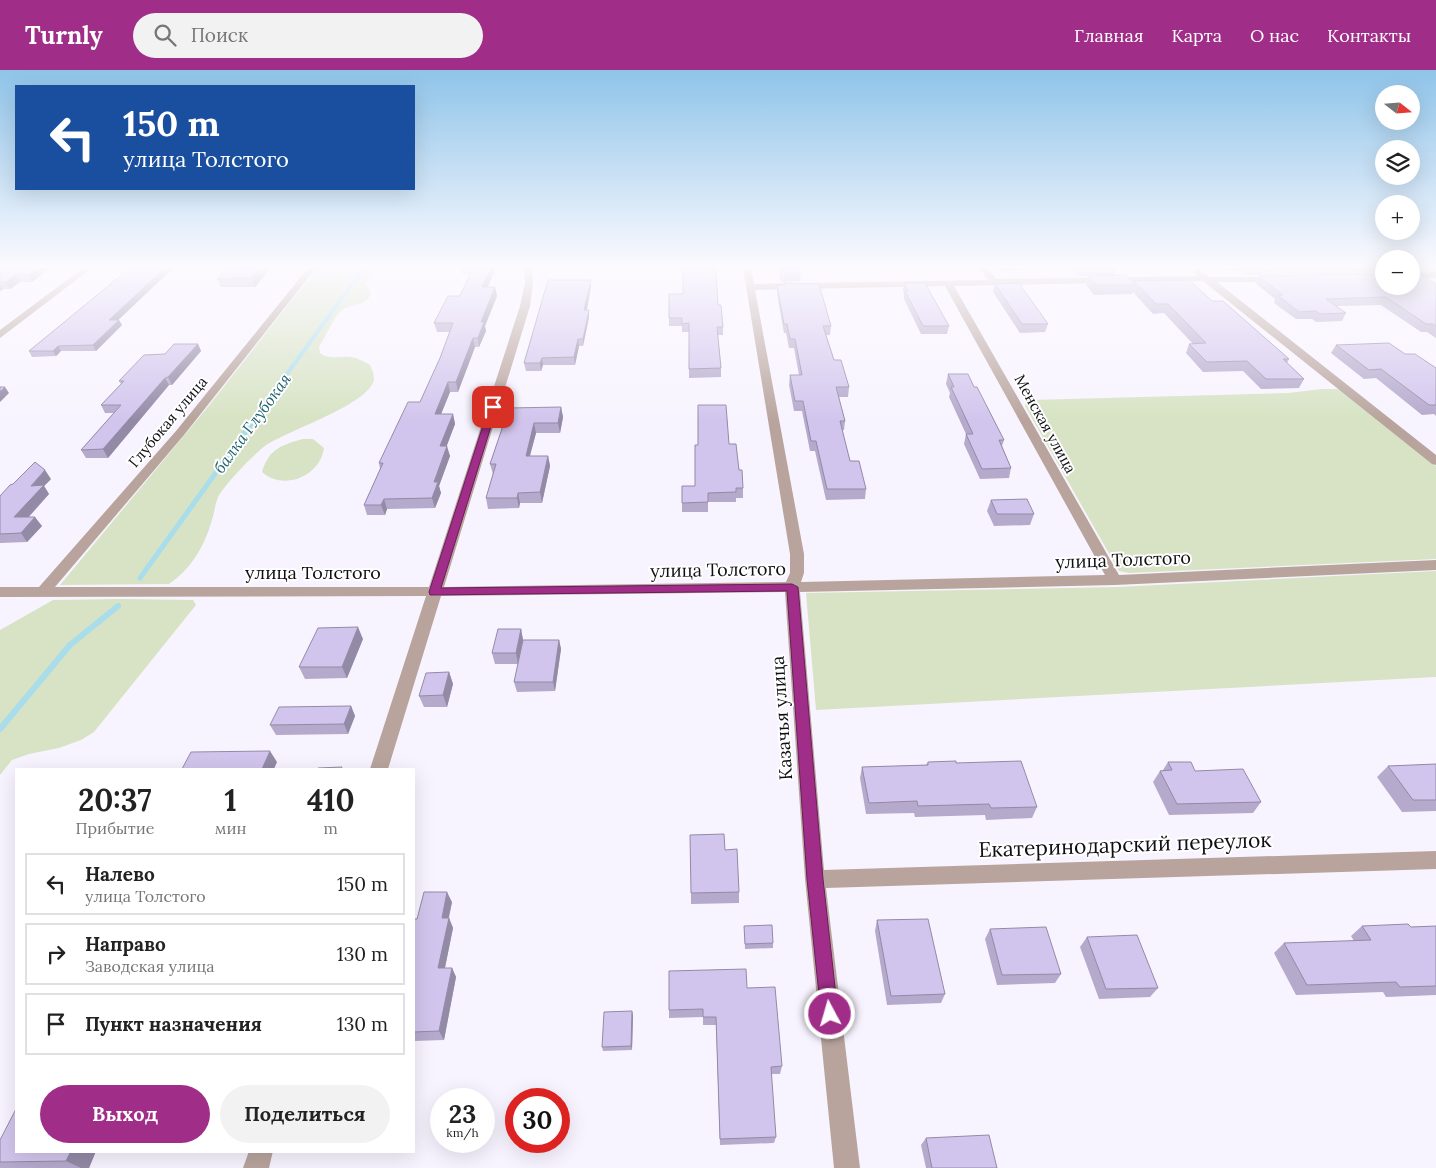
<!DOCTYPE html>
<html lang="ru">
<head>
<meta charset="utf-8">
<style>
	:root { --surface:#fff; --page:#f2f2f2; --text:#222; --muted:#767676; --line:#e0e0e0; --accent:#a02e89 }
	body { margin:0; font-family:Lora,serif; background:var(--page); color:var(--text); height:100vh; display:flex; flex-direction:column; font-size:19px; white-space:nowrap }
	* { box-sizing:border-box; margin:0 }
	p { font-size:16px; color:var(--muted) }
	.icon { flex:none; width:28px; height:28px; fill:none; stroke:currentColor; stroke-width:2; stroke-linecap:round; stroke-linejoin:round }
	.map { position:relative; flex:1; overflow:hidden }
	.panel { position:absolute; left:15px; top:698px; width:400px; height:385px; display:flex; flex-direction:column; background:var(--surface); border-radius:0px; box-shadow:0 5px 20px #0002 }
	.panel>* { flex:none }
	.guide { position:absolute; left:15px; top:15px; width:400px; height:105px; border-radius:0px; box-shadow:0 5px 20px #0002; background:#1a4fa0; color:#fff; overflow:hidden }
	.needle { width:32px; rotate:107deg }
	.tools { position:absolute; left:1375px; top:15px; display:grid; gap:10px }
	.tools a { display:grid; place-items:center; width:45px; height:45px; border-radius:50%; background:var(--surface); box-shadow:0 5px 20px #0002; font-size:25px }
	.speed { position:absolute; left:430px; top:1018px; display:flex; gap:10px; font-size:25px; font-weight:700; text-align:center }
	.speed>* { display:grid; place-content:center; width:65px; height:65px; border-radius:50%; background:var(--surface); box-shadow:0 5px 20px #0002; line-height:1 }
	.speed small { font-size:12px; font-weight:400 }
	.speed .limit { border:8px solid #d22; background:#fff; color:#111 }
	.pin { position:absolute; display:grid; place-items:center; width:42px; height:42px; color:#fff; margin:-21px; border-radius:10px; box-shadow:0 2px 8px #0006 }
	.me { position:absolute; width:55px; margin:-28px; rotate:354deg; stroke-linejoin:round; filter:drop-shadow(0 0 4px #0008) }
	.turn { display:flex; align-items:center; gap:18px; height:105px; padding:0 25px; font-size:22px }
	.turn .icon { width:65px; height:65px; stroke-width:2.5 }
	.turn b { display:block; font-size:35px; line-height:42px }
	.eta { display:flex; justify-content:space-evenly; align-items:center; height:85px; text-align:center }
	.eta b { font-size:30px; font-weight:700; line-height:35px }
	.primary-button { display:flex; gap:10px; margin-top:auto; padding:10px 25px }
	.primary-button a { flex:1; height:58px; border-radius:30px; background:var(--accent); color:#fff; font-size:20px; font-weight:700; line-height:58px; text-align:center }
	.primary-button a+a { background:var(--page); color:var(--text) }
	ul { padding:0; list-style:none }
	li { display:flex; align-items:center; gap:15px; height:62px; margin:0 10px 8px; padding:0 15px; border:2px solid var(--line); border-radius:0px }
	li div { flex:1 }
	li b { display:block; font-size:19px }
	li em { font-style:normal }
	header { display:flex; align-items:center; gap:30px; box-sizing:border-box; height:70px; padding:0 25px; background:var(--accent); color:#fff }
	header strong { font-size:24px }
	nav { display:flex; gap:28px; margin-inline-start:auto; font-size:18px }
	.search { width:350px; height:45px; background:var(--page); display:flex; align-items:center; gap:12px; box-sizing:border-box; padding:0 18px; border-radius:28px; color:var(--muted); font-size:19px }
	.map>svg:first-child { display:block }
	.green { fill:#d7e3c4 }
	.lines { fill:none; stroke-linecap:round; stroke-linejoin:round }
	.stream-far2 { stroke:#a9ddeb; stroke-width:4 }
	.stream-far1 { stroke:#a9ddeb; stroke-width:5 }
	.stream { stroke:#a9ddeb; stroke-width:6 }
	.minor { fill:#b8a49d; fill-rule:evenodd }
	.wall { fill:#b5a9cc }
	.shaded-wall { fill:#938aa6 }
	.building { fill:#d2c5ed; stroke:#938aa6 }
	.route { fill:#a02e89; stroke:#681e59 }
	.labels { text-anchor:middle; stroke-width:4; stroke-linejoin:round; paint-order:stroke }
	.far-street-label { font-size:15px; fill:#0f0e13; stroke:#fff }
	.far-water-label { font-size:16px; font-style:italic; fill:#1e6170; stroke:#fff }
	.street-label { font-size:18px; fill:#0f0e13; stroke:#fff }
	.near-street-label { font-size:21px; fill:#0f0e13; stroke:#fff }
</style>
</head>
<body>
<header>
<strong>Turnly</strong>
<div class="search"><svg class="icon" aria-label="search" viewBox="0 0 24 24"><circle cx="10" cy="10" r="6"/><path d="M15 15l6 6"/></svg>Поиск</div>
<nav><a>Главная</a><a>Карта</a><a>О нас</a><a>Контакты</a></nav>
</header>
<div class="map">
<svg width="1436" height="1098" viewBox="0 0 1436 1098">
	<rect width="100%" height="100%" fill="#f8f4ff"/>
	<path class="green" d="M317,198H376L365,214L371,222C368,237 352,233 342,240C333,248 326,266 319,277L320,283C329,290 340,286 350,287C358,288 363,291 370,295C372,299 374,304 374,309C371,334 286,361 265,376C253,385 225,414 218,427C215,434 214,445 211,453C204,477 190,500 169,514L60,515L211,333Z
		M1322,319H1337L1347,323L1436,396V489L1129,503L1119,501L1025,336L1026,332L1031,330L1288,323Z
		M303,369H313L324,378C320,407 283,421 262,402C269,379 281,375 303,369Z
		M1436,501V607L816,640L806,523L1117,517Z
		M122,529L193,530L196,535L94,662L81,670L59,678L29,684L12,690L0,705V560L53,530Z"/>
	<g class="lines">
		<path class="stream-far2" d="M260,341L364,198"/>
		<path class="stream-far1" d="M140,508L261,340"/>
		<path class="stream" d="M0,659L70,575L118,536"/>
		<path class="minor" d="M83,198H92L0,268V260Z
			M308,198H316L184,365L55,517H429L520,236L525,213L524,198H532L533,213L530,236L444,517L786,512L790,503V484L743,198H751L754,214L988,210L979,198H987L997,209L1197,206L1194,202L1198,199L1210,207H1280V211L1277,212H1217L1436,385V395L1432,394L1203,211L954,216L1119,505L1436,490V500L1115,515L800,522L824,800L1436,781V799L826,818L860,1098H834L805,809L785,522L441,526L388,699H370L426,526L0,527V517H39L176,361ZM945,216L1105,505L801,512L804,503V484L755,220Z
			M1436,202V208L1411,209V203Z
			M249,1081H273L269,1098H243Z"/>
	</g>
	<path class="wall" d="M0,198H50L32,212H20L10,219H3L0,221Z
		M130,198H173L118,250L122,255L96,281H61L56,286L32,287L29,281Z
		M271,198L255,217H221L217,209Z
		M461,198H496L487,217H495L497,226L485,256L486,261L479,277H475L458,322H450L441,344H453L455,354L446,376L450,386L439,416L441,423L435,438L387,439L385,445H367L364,435L380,399L379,393L420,332L440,288L450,262H437L434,253L460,226L470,204H462Z
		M681,198H716L718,235L723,257V265H718L721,298V307L689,308V262H682V256H669V248L683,224V200H681Z
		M777,198H799L801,202L800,211L781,212Z
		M999,198H1026V200L1002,201Z
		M1071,198H1116L1114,205L1078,206Z
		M1219,198H1384V203L1244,205L1237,200H1222Z
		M1414,203L1436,214V268L1427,262H1421L1381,235L1336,236L1346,243L1342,251L1316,252L1312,249H1296L1274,233L1275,229L1255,213L1258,206L1384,204Z
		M1088,206L1133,213L1134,211L1212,231L1289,289L1287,293L1304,309L1299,318L1261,319L1243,301L1203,302L1186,283L1189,274H1193L1164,243L1153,244L1133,222L1132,224L1094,225L1086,215Z
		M784,213L831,256L830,265H826L834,290L849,317L848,327H839L845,351L844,360H842L850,391L866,419L865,429L826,430L815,381H810L802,341H794L789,315L790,305H799L794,278H789L786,263H784L777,224V215H784Z
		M904,213L949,256L947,264H921L904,229V224L903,220Z
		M995,214L1048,254L1045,262L1020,263L993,222Z
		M591,217L587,240L589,247L583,276H579L575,295H543L541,301H526L524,293Z
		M198,274L201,281L172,315H169L108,388H86L81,380L114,343H105L101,335L121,314L119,311L165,284Z
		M1336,275L1405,284L1436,298V346L1434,344L1422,345L1376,308L1364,309L1331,283Z
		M948,304L974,317L1004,370L1002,376L1011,398L1009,408L980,409L964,374L966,364L949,327L950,323L946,314Z
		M561,337L563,347L560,363H536L530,386H548L550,396L542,433H520L519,438L488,439L486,428L493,404L490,394L509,338Z
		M729,374L739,400L743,418V428H736V432H708V442H682V433Z
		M51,409L44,416L49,424L29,447L42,456L27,472L0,473V426Z
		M991,430L1034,444L1030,455L994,456L987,441Z
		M521,559L523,570H559L561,579L555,621L517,622L514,612L518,594H495L492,583Z
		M363,569L347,608L305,609L299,597Z
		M449,602L453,614L447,637H424L419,626Z
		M351,636L355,646L348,664L276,665L270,655Z
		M928,692L956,693L1037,737L1032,748L986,750L985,745L915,747L914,743L866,744L860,708L862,697L926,695Z
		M1168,692L1195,701L1261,732L1253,743L1169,745L1153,712L1160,701L1163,700Z
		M1436,694V741L1402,742L1377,707L1388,696Z
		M725,780L739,822V833L691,834V823Z
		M452,832L449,848L453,858L445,898H452L456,907L444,970L414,971V849H417Z
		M877,850L945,924L941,933L887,935L875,861Z
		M744,856L773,873V878L745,879Z
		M1362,856L1411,857L1436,856V925L1386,927L1383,922L1296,925L1274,883L1284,873L1354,871L1351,866Z
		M990,859L1061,904L1055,913L997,915L985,869Z
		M1087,867L1158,918L1150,927L1099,929L1080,877Z
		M747,918L782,996L780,1004H771L776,1067L774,1073L720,1075L716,955H703V947L669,948V940Z
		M632,941L633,946L632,980L603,981L602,977Z
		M926,1068L997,1098H926L921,1075Z
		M0,1070L96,1081L89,1098H0Z"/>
	<path class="shaded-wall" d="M38,198H50L32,212L28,205Z
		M165,198H173L112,256L109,250Z
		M260,198H271L255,217L251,208Z
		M491,198H496L484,226L482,217Z
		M15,205L20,212L10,219L6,212Z
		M591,210V217L585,247L584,240Z
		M0,214L3,219L0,221Z
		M495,217L497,226L485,256L486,261L479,277L478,268L481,252Z
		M589,240V247L583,276V269Z
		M119,250L122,255L96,281L93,275Z
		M473,268L475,277L458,322L456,312Z
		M578,269L579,276L575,295L574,287Z
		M198,274L201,281L172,315L168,307Z
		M58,276L61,281L56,286L53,281Z
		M542,288L543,295L541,301L540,293Z
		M165,308L169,315L108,388L103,379Z
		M448,312L450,322L437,354L435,344Z
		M5,317L9,323L0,332V322Z
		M561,337L563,347L560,363L558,353Z
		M453,344L455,354L443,386L440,376Z
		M534,353L536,363L527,396L526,386Z
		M447,376L450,386L439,416L441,423L435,438L432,428L434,412Z
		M548,386L550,396L542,433L540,422Z
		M45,400L51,409L44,416L49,424L20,456L14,447L31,416Z
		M518,423L520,433L519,438L517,428Z
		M384,429L387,439L385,445L381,435Z
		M35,447L42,456L27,472L21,463Z
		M358,557L363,569L347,608L342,597Z
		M521,559L523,570L518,594L516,583Z
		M559,570L561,579L555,621L553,612Z
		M449,602L453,614L447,637L443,625Z
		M351,636L355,646L348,664L344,654Z
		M270,681L277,692L274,699H262Z
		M447,822L452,832L447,854L449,848L453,858L443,907L438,898L442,848Z
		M452,898L456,907L444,970L439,961Z
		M632,941L633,946L632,980L631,976Z
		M71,1081H96L89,1098H81L66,1091Z"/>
	<path class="building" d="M0,198H38L28,205H15L6,212H0Z
		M130,198H165L109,250H119L93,275L58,276L53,281H29Z
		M227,198H260L251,208L217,209Z
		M473,198H491L482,217H495L481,252H484L478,268H473L456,312H448L435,344H453L440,376H447L434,412H438L432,428L384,429L381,435H364L383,393H379L408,332H420L440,288L453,253H434L448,226H460Z
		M683,198H716L718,235H721L723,257H717L721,298L689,299V253L682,254V248H669V224H683Z
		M780,198H799L801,202H782Z
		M1411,199L1413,201L1414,203H1418L1436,214V256L1432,254H1426L1386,227L1326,229L1346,243L1320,244L1316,241L1299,242L1277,225H1283L1258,206L1384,204V216H1411Z
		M1126,205L1135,215H1097L1088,206Z
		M548,210H591L584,240H589L583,269H578L574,287L542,288L540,293H524Z
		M1189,210L1212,231H1223L1289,289H1283L1304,309H1266L1247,291L1207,292L1189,274L1206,273L1168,234H1156L1134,211Z
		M784,213L819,214L831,256H823L834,290H841L849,317H836L845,351H840L850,391H859L866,419H827L816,371H811L803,331H795L790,305H802L795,269H790L787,254H784L777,215H785Z
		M904,213H925L949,256H923L905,221H908Z
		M1019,213L1048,254H1022L995,214Z
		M1389,273L1405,284H1415L1436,298V335H1429L1381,299L1369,300L1336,275Z
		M174,274H198L168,307L165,308L103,379L81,380L121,335H101L124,311H119L144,285L165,284Z
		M948,304H968L974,317H977L1004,370H999L1011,398L982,399L966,364H973L951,317H954Z
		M0,317H5L0,322Z
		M698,335H726L729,374H736L739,400H742L743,418H736V422L708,423V432L682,433V416H695V375H698Z
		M561,337L558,353H534L526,386H548L540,422L518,423L517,428H486L496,394H490L509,338Z
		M35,392L45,400L31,416L44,415L14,447H35L21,463L0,464V426L10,415L13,414Z
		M1027,429L1034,444H997L991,430Z
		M358,557L342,597H299L318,558Z
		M498,559H521L516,583H492Z
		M523,570H559L553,612H514Z
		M449,602L443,625L419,626L426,603Z
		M351,636L344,654L270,655L279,637Z
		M270,681L262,699H182L191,682Z
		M956,691V693L1021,691L1037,737L991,738L989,734L918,736L917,731L869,733L862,697L928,695V692Z
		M1168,692H1191L1195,701L1243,699L1261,732L1177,734L1160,701L1172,700Z
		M1436,694V730H1413L1388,696Z
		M342,697L341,699H318V698Z
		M724,764L725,780L737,779L739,822L691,823L690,765Z
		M424,822H447L442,848H449L438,898H452L439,961L414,962V849H417Z
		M928,849L945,924L891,926L877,850Z
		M1408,854L1411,857L1436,856V916L1400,917L1396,912L1307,915L1284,873L1371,870L1362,856Z
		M772,855L773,873L745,874L744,856Z
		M1046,857L1061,904L1002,905L990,859Z
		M1137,865L1158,918L1106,919L1087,867Z
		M746,899L747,918L775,917L782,996L771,997L776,1067L720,1069L716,947H703V939L669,940V901Z
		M632,941L631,976L602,977L604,942Z
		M16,1039V1081H71L66,1091L0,1092V1070Z
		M989,1065L997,1098H932L926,1068Z"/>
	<linearGradient id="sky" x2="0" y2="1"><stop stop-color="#8fc4e9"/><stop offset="0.56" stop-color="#fcfaff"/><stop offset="1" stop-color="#fcfaff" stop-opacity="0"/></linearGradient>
	<rect width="1436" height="351" fill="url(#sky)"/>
	<path class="route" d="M493,334L497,337L441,518L792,514L798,517L823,809L838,944L836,950L830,952L824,950L821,944L807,809L787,521L430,525L429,522L489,337Z"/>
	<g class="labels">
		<g class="far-street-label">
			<text transform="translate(168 352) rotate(-50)" y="5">Глубокая улица</text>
			<text transform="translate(1045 354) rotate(61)" y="5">Менская улица</text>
		</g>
		<g class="far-water-label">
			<text transform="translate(252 353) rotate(-54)" y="6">балка Глубокая</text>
		</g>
		<g class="street-label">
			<text transform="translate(1123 490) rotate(-2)" y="6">улица Толстого</text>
			<text transform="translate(718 500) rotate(-1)" y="6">улица Толстого</text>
			<text x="313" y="509">улица Толстого</text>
			<text transform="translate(782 648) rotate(-94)" y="6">Казачья улица</text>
		</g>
		<g class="near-street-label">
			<text transform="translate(1125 775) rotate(-2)" y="7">Екатеринодарский переулок</text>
		</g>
	</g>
</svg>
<div class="tools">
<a><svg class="needle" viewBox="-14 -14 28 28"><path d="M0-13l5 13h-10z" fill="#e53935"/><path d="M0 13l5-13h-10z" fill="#767676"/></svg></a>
<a><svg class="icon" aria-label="layers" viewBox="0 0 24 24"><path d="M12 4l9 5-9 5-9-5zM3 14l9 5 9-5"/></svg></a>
<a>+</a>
<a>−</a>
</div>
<div class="speed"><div>23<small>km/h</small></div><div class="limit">30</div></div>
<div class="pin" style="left:493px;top:337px;background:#d93025"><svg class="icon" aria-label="arrive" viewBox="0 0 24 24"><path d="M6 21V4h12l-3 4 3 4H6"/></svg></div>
<svg class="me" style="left:830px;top:944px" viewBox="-20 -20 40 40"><circle r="17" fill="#a02e89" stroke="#fff" stroke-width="3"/><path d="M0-11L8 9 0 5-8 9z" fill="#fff"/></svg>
<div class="guide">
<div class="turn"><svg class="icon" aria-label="left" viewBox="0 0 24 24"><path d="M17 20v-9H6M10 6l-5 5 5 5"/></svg><div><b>150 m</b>улица Толстого</div></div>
</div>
<section class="panel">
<div class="eta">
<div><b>20:37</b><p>Прибытие</p></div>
<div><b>1</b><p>мин</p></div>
<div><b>410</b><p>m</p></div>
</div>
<ul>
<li><svg class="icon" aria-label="left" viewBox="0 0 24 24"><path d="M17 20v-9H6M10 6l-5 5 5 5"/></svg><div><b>Налево</b><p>улица Толстого</p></div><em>150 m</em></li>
<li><svg class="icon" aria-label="right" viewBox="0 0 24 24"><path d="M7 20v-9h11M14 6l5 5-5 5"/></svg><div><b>Направо</b><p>Заводская улица</p></div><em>130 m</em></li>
<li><svg class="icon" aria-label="arrive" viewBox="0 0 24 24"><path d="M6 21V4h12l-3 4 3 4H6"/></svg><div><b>Пункт назначения</b></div><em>130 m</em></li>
</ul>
<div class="primary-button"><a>Выход</a><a>Поделиться</a></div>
</section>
</div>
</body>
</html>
